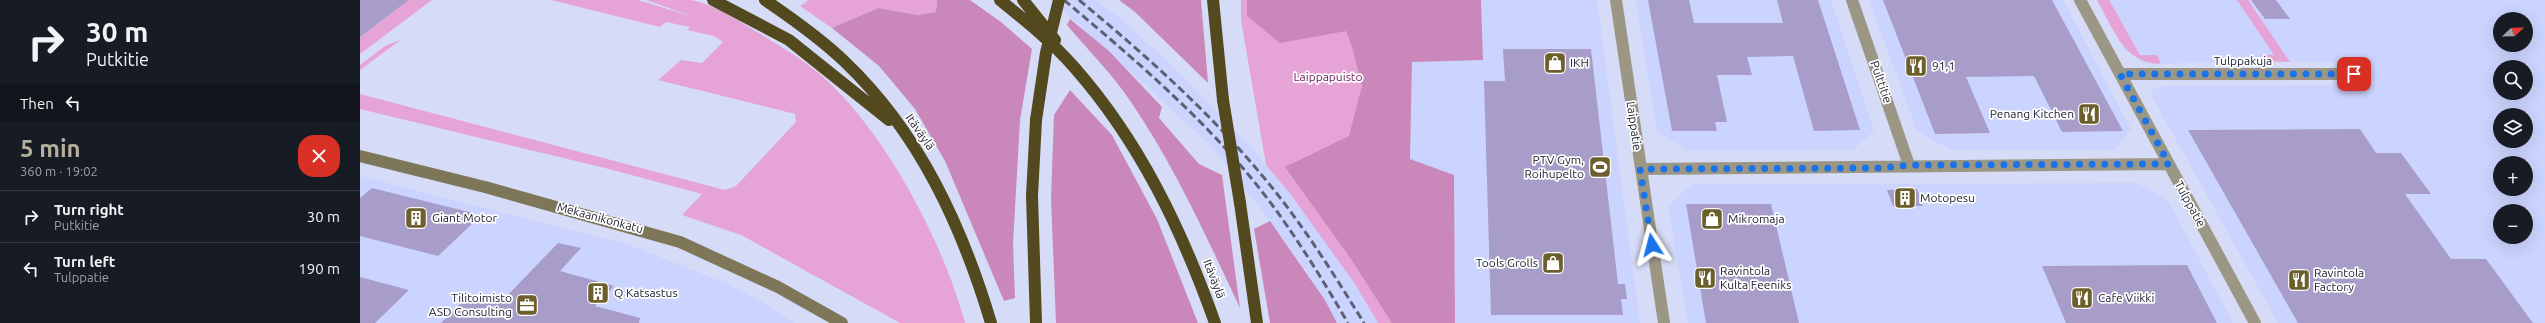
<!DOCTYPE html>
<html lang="en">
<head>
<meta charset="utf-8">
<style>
	:root { --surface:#171b24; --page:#242831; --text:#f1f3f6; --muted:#9ea1a6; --line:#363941; --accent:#b5b09b }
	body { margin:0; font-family:Ubuntu,sans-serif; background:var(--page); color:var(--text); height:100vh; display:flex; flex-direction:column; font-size:15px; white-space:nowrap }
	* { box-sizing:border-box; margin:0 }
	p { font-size:13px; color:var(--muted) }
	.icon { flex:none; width:22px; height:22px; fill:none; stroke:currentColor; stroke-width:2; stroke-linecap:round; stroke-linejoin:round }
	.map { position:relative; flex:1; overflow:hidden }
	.sheet { display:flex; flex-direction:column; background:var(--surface); width:360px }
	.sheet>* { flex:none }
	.hud { background:#171b24; color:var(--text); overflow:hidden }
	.needle { width:26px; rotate:68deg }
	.tools { position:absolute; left:2133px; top:12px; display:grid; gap:8px }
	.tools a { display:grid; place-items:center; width:40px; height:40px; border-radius:50%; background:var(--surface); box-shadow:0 4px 16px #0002; font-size:20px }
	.pin { position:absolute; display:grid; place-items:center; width:34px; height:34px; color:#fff; margin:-17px; border-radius:8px; box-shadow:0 2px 6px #0006 }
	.me { position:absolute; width:44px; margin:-22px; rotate:351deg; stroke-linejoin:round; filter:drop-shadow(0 0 3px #0008) }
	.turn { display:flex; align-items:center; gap:14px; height:84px; padding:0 20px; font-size:18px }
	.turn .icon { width:52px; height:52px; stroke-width:2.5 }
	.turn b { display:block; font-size:28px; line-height:34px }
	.then { display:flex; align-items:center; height:38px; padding:0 20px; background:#0003; gap:8px; font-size:15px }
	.round { display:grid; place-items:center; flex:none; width:42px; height:42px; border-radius:16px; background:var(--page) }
	.head { display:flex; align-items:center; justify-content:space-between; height:68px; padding:0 20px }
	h1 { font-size:24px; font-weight:700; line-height:30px; color:var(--accent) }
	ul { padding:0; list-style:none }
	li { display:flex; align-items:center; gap:12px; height:52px; padding:0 20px; border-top:1px solid var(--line) }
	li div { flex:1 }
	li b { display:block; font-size:15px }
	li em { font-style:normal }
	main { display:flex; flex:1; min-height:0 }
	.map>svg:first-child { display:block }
	.built { fill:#cbd4fe; fill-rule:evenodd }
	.green { fill:#e6a4d6 }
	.forest { fill:#c988b9 }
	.building { fill:#a79dc8 }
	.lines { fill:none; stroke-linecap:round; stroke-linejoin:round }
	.street { stroke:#9c9784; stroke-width:12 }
	.secondary { stroke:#7d7659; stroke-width:12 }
	.highway { stroke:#53491e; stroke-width:12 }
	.rail { stroke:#5c6074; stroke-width:3; stroke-dasharray:8 4; stroke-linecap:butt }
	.highway-bridge { stroke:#53491e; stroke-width:12 }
	.route { stroke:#1a73e8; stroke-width:7; stroke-dasharray:0 12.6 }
	.labels { text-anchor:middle; stroke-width:3.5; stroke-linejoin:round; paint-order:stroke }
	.street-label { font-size:12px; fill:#1a1d2d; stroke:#fefefe }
	.poi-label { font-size:12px; fill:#1a1d2d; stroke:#fefefe; text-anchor:start }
	.park-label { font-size:12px; fill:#6c205f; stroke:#fefefe }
</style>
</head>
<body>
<main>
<section class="sheet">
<div class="hud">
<div class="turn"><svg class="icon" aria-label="right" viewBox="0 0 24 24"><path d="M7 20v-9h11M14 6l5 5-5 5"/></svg><div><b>30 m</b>Putkitie</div></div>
<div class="then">Then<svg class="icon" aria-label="left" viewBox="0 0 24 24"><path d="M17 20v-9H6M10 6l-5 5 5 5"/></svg></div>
</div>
<div class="head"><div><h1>5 min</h1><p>360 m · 19:02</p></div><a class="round" style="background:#d93025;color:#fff"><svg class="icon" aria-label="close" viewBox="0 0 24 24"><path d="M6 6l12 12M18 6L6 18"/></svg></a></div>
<ul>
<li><svg class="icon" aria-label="right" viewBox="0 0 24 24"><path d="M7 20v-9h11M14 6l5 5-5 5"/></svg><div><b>Turn right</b><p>Putkitie</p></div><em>30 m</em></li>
<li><svg class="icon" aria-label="left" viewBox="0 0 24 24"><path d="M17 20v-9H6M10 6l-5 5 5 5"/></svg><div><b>Turn left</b><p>Tulppatie</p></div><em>190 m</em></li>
</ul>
</section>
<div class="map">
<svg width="2185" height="323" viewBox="0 0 2185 323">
	<rect width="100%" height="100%" fill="#d6dcf7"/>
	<path class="built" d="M692,0H735L752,11L805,59L887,143L931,195L995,284L1018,323H977L965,300L930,247L853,148Z
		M1121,0H1237L1280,323H1095L1094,175L1050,159L1052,62L1123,60Z
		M1276,0H1471L1514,131L1493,150L1327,151L1297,131Z
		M1509,0H1703L1771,129L1755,150H1590L1557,131Z
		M1737,0H2185V323H1918L1791,95L1792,90L1802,86L2013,85L1996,63L1905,61L1794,64L1782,62L1764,49ZM2140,19H2166V45H2140ZM2140,67H2166V93H2140ZM2140,115H2166V141H2140ZM2140,163H2166V189H2140ZM2140,211H2166V237H2140Z
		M0,176L270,245L370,285L401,301L434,323H0Z
		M1777,183L1808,200L1873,323H1328L1308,206L1332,184Z"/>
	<path class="green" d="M49,0H72L0,54V37Z
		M191,0H278L334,17L286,0C300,0 318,0 331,0C353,4 378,20 397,32C420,46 444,60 464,78C526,133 584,244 605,323H540L381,235L322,215L342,194L249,169L0,109V94L365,190L376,186L436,122L435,114L298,80L321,60L342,63L363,42L354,36L327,30L330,27L306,22L300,27Z
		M449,0H577L576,12L558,15L518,8L472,28L440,6Z
		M881,0H1113L1044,59L1047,166L1091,323H1018L995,284L931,195L906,165L881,20Z
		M1737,0H1749L1780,55H1797L1801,64C1764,64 1753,28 1737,0Z
		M1877,0H1888L1930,62L1905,61L1901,55H1914Z
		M42,39L0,70V65L25,46Z"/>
	<path class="forest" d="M577,0H610L641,22L672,49L660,120L653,244L655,298L644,301L585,161L555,109L519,66L472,28L518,8L558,15L576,12Z
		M759,0H841L848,83L775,12Z
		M887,0H1121L1123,60L1052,62L1050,159L1094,175L1095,323H1032L991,259L925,167L989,136L1002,86L992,47L986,31L920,43L887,16Z
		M710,19L749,51L802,107L799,118L839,164L862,175L880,308C847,238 815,167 771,102C753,75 728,50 707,25Z
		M710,90L752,135L797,219L838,323H696L691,198L694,115Z
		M910,221L965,300L977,323H910L894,229Z"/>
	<path class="building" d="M0,0H49L0,37Z
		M1288,0H1329L1334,23H1423L1417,0H1458L1500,130L1454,131L1433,56L1387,57L1392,75H1357L1367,122H1355L1357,131H1312Z
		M1523,0H1692L1763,131L1702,132L1674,76L1606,77L1630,133L1575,134Z
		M1891,0H1916L1930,19H1905Z
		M1143,49H1231L1258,284H1265L1267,299H1261L1263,315H1131L1124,81H1145Z
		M2000,129L2016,153H2041L2071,194H2045L2091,259H2126L2173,323H1938L1828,130Z
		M12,188L113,213V223L78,256L0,236V198Z
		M1557,189L1563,206H1533L1527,190Z
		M1326,204H1411L1439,323H1346Z
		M198,243L221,248L200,271L254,286L235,306L280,318L279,323H81L110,294L142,301Z
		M1827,265L1857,323H1706L1682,266Z
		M0,277L49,290L15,323H0Z"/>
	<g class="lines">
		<path class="street" d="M1256,0L1304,323
			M1492,0L1549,165
			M1720,0L1895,323
			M1760,74H2005
			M1281,169L1809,164"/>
		<path class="secondary" d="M0,156L125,187L320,242L418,287L482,323"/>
		<path class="highway" d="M353,0L429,40L529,120
			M405,0C433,19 460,38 484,61C559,132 602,226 631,323
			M640,0C666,21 692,42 714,67C780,142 822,230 855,323
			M663,0L695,40
			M853,0L863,100
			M676,120L672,196L676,323
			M880,203L897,323"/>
		<path class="rail" d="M704,0C773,58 844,118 900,189C933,231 961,277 988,323
			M719,0C788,57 854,116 910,185C945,228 975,276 1004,323"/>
		<path class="highway-bridge" d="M863,100L880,203
			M676,120L686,53L699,0"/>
	</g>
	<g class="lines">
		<path class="route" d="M1292,245L1280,169L1522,168L1549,165L1809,164L1760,74H1994"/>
	</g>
	<defs>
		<g id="shop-square" transform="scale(1.15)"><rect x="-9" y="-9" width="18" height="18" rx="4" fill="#6c5f2c" stroke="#fefefe"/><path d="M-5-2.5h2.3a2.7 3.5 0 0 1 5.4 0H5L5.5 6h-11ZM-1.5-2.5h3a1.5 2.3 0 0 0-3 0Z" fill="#fff"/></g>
		<g id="restaurant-square" transform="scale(1.15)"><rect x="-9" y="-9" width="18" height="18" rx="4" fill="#6c5f2c" stroke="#fefefe"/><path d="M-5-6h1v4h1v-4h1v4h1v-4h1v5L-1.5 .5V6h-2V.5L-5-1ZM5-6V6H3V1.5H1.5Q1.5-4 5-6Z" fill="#fff"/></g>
		<g id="stadium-square" transform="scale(1.15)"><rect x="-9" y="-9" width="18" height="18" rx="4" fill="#6c5f2c" stroke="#fefefe"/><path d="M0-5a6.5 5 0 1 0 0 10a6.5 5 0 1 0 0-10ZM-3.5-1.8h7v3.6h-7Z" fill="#fff"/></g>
		<g id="building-square" transform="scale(1.15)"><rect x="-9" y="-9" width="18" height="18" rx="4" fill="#6c5f2c" stroke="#fefefe"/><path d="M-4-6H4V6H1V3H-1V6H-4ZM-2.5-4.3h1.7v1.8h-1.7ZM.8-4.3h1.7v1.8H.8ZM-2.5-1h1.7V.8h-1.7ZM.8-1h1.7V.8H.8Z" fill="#fff"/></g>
		<g id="office-square" transform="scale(1.15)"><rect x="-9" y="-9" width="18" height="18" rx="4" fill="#6c5f2c" stroke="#fefefe"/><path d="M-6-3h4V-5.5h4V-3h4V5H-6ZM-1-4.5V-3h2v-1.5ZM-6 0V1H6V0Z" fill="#fff"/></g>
	</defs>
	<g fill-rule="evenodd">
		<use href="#shop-square" x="1195" y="63"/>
		<use href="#restaurant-square" x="1556" y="66"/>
		<use href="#restaurant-square" x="1729" y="114"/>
		<use href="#stadium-square" x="1240" y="167"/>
		<use href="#building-square" x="1545" y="198"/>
		<use href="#building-square" x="56" y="218"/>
		<use href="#shop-square" x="1352" y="219"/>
		<use href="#shop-square" x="1193" y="263"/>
		<use href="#restaurant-square" x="1345" y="278"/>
		<use href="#restaurant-square" x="1939" y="280"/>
		<use href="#building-square" x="238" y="293"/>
		<use href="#restaurant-square" x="1722" y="298"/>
		<use href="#office-square" x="167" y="305"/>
	</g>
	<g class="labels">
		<g class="street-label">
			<text x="1883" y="65">Tulppakuja</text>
			<text transform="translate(1521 82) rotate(71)" y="4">Pulttitie</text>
			<text transform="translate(1274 126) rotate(82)" y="4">Laippatie</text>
			<text transform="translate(560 132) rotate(55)" y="4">Itäväylä</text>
			<text transform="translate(1830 204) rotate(61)" y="4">Tulppatie</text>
			<text transform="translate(240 218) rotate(15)" y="4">Mekaanikonkatu</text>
			<text transform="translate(854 279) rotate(69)" y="4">Itäväylä</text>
		</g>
		<g class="poi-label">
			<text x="1210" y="67">IKH</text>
			<text x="1572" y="70">91,1</text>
			<text x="1714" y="118" text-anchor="end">Penang Kitchen</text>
			<text x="1224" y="164" text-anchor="end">PTV Gym,<tspan x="1224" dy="14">Roihupelto</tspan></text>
			<text x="1560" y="202">Motopesu</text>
			<text x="72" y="222">Giant Motor</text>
			<text x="1368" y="223">Mikromaja</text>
			<text x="1178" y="267" text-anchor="end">Tools Grolls</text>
			<text x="1360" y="275">Ravintola<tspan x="1360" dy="14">Kulta Feeniks</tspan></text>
			<text x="1954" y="277">Ravintola<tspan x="1954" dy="14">Factory</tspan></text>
			<text x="254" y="297">Q Katsastus</text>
			<text x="152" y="302" text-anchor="end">Tilitoimisto<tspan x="152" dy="14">ASD Consulting</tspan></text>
			<text x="1738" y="302">Cafe Viikki</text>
		</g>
		<g class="park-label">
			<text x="968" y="81">Laippapuisto</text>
		</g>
	</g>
</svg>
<div class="tools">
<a><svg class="needle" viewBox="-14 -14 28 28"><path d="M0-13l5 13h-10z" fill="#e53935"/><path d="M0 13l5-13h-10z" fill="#9ea1a6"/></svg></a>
<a><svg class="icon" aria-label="search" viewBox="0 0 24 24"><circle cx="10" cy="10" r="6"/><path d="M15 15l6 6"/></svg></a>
<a><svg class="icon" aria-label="layers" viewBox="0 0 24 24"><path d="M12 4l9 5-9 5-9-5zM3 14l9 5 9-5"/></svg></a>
<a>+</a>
<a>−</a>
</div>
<div class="pin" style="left:1994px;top:74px;background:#d93025"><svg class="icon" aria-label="arrive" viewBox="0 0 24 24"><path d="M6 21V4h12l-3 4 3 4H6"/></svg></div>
<svg class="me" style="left:1292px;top:245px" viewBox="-20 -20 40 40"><path d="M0-17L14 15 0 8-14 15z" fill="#1a73e8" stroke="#fff" stroke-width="4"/></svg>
</div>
</main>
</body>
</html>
